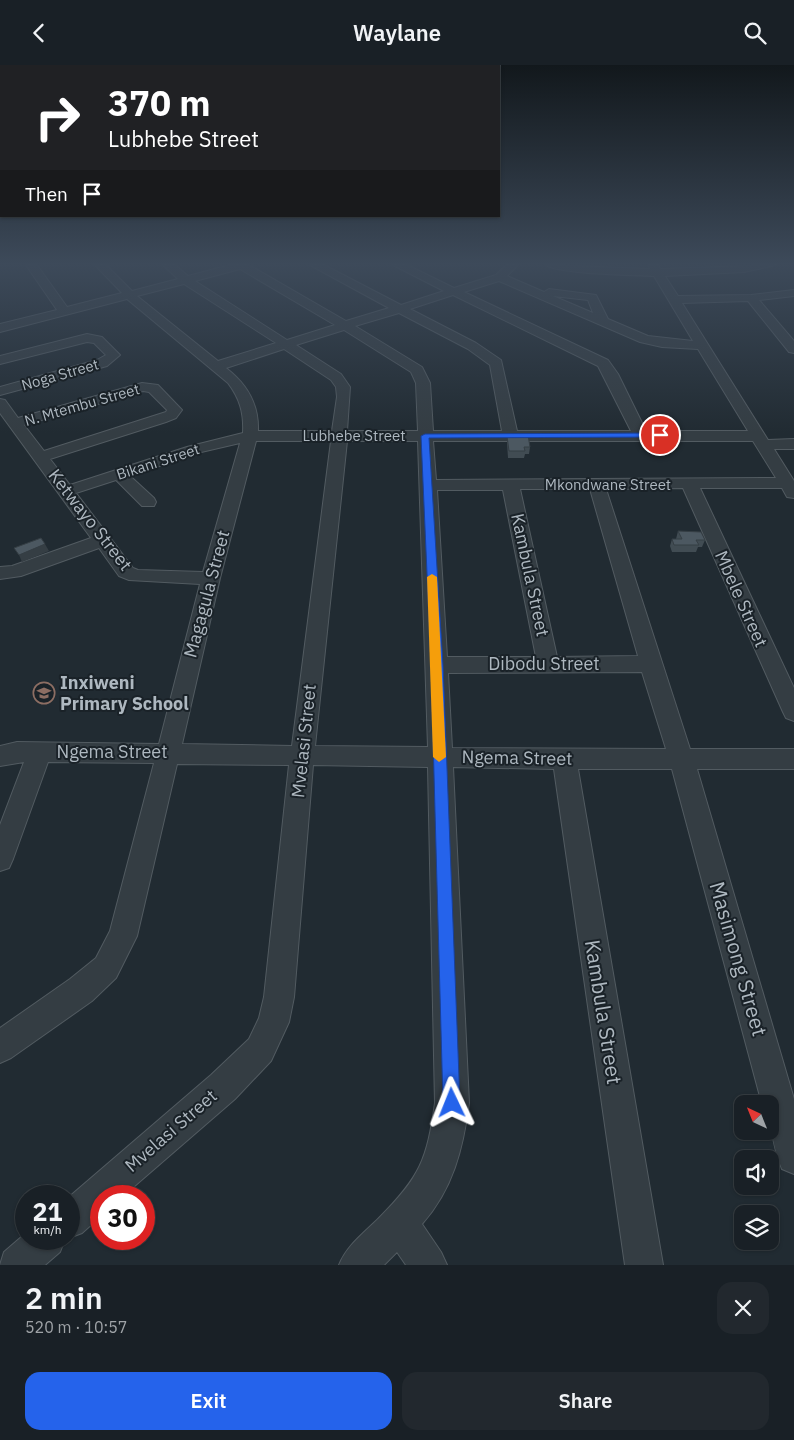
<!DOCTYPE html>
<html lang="en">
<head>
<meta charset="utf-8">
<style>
	:root { --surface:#192026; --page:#22282e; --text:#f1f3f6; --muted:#9fa3a7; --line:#373e43; --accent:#2563eb }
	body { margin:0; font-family:"IBM Plex Sans",sans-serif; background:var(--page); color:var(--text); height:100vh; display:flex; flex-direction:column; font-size:19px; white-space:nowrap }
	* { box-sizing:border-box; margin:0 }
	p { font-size:16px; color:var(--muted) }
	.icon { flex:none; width:28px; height:28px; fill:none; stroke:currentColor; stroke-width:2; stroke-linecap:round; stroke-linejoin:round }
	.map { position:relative; height:1200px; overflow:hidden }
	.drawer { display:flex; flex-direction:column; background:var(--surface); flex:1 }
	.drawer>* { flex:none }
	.hud { position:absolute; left:0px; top:0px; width:500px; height:152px; box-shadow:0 1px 4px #0004,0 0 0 1px var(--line); background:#202124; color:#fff; overflow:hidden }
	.needle { width:32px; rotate:317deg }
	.fabs { position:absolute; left:734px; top:1030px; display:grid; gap:10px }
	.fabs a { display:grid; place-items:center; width:45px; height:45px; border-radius:10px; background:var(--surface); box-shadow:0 1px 4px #0004,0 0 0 1px var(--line); font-size:25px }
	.speed { position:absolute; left:15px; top:1120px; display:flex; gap:10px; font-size:25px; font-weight:700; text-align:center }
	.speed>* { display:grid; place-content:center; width:65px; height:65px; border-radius:50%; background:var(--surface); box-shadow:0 1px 4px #0004,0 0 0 1px var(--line); line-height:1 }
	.speed small { font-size:12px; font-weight:400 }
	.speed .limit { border:8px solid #d22; background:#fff; color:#111 }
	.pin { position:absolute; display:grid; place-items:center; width:42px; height:42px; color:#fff; margin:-21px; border:2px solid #fff; border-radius:50%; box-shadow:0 1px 5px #0007 }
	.me { position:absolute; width:55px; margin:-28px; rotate:358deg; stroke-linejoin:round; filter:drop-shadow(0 0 4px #0008) }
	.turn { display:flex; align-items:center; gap:18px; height:105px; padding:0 25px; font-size:22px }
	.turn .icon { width:65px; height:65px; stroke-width:2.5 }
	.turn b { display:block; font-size:35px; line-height:42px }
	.then { display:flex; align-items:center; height:48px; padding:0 25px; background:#0003; gap:10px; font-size:19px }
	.round { display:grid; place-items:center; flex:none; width:52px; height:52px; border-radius:15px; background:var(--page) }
	.headline { display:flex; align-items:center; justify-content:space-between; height:85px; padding:0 25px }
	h1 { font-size:30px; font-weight:600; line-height:38px }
	.primary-button { display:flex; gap:10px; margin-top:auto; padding:10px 25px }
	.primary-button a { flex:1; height:58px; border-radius:15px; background:var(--accent); color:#fff; font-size:20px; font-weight:600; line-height:58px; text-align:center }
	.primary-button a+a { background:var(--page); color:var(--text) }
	header { display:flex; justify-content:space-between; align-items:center; height:65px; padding:0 25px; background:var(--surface); font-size:22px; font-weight:600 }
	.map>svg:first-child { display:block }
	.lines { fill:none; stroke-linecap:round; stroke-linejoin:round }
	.minor-casing { stroke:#525b61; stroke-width:2 }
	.minor { fill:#343d43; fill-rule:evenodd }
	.wall { fill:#414c53 }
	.shaded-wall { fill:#353e44 }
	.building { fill:#4c5861; stroke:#353e44 }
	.route { fill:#2563eb; stroke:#184099 }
	.slow { fill:#f59e0b }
	.labels { text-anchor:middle; stroke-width:4; stroke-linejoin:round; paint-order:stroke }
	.far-street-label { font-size:15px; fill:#aeb8c0; stroke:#1a2228 }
	.street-label { font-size:18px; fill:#aeb8c0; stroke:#1a2228 }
	.poi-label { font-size:18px; font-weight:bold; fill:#aeb8c0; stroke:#1a2228; text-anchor:start }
	.near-street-label { font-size:21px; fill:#aeb8c0; stroke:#1a2228 }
</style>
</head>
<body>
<header><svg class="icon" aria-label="back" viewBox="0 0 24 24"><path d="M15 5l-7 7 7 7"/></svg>Waylane<svg class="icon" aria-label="search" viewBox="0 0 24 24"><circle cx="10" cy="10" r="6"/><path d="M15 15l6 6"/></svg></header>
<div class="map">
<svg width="794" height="1200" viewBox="0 0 794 1200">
	<rect width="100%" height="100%" fill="#212b32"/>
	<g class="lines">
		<g class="minor-casing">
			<path id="minor" d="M26,200H37L67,242L122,228L95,200H106L132,226L178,214L163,200H175L188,211L230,200H249L346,256L389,243L310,200H324L401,240L444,226L393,200H407L454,223L496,210L506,200H518L507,211L544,227L549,224L596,230L608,254L648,271L693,276L654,211C635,210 558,209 546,200L650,204L648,200H658L661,204L776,200L744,207L665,211L678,231L751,230L794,225V231L759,235L794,276V288L789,287L748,236L682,238L768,375L794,374V384H774L794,416V433L787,432L782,423H700L794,623V656L786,653L783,647L683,423L606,424L690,684H794V704H697L794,1034V1109L782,1104C773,1082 770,1063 770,1039H762L672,704H578L663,1200H625L554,704L453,702L469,1038C463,1084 453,1124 422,1159L441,1187L447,1200H406L397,1187L384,1200H339C347,1180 364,1168 379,1153C420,1112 427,1095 435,1038L428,702L313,700L294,932L289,957L271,996L235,1034L123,1131H101V1151L82,1168L69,1173V1132L211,1010L249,974L259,953L264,932L289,700L177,699L137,871L116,913L92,936L11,993L0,998V963L70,914L96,893L110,866L154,698L48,697L13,794L9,803L0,806V760L24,697L0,701V681L17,677L159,679L200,519L129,515L119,511L99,483L21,511L0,514V502L12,501L91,473L0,348V334L5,335L18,353L142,318L158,320L182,345L176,353L166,357L50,394L70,420L187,382L243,368C244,348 240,334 228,318L127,234L0,267V259L57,245ZM240,204L335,260L287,275L195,216ZM499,216L640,277L662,282L698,284L748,366H646L618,309L608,295L464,227ZM184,219L276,278L218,296L137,231ZM453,230L598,301L631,366H517L501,295L476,278L410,244ZM553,231L588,235L593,248ZM399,248L468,284L490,300L502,366H433L430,318L422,302L355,261ZM344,265L411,307L416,318L418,366H347L350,322L341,309L296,280ZM284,284L331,315L336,322L337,332L332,366H258C259,339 247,319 226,303ZM143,326L149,327L167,345L166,347L44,386L24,360ZM256,376H331L292,681L182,679L220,513ZM347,376H418L428,682L315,681ZM433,376H753L776,413L436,415ZM240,378L203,507L138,505L133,503L76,428L116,415L142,441H154L156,437L154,433L130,411L197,388ZM520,424H590L638,591L557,592ZM437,425H503L536,592H447ZM642,607L666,684L452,683L448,608Z
				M87,269L102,272L120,290L107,301L0,330V322L97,295L106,290L94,278L87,277L0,299V291Z
				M26,1168V1174H65L60,1187L45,1200H0L4,1187Z"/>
		</g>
		<use href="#minor" class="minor"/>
	</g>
	<path class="wall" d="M507,371L530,382L529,389H525L524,393H508L507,378Z
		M678,466L705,475L702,482H698L696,487H672L670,481L672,474H676Z"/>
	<path class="shaded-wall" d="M45,479L49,486L22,497L19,490Z"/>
	<path class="building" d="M528,370L530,382H524L525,386H509L507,371Z
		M678,466L701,467L705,475H696L699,480H674L672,474H682Z
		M41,473L45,479L19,490L14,483Z"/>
	<linearGradient id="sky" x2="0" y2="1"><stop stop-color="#12181c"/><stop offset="0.54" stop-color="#3d4a5a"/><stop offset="1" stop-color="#3d4a5a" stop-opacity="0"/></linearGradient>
	<rect width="794" height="368" fill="url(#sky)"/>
	<path class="route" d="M660,368L663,369V372L429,373L443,600L460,1038L458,1044L452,1046L445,1044L443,1038L431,600L421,371L425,369Z"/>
	<path class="slow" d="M432,509L437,512L446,692L439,697L433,692L427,512Z"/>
	<defs>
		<g id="school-ring" transform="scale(1.125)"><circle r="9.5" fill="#1a2228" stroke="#8d6e63" stroke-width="1.5"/><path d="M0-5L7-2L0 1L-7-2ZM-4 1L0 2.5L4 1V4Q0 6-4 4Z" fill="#8d6e63"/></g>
	</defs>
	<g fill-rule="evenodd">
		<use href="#school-ring" x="44" y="628"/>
	</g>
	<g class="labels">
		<g class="far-street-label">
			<text transform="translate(60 310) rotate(-16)" y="5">Noga Street</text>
			<text transform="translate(82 340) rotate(-16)" y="5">N. Mtembu Street</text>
			<text x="354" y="376">Lubhebe Street</text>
			<text transform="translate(158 397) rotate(-18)" y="5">Bikani Street</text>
			<text x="608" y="425">Mkondwane Street</text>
		</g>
		<g class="street-label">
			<text transform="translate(90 455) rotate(52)" y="6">Ketwayo Street</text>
			<text transform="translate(530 510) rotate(78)" y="6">Kambula Street</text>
			<text transform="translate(207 529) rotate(-75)" y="6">Magagula Street</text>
			<text transform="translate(741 534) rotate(66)" y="6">Mbele Street</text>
			<text x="544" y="605">Dibodu Street</text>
			<text transform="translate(304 676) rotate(-84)" y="6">Mvelasi Street</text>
			<text x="112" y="693">Ngema Street</text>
			<text transform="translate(517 693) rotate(1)" y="6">Ngema Street</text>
			<text transform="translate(171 1066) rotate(-41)" y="6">Mvelasi Street</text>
		</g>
		<g class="poi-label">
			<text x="60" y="624">Inxiweni<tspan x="60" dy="21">Primary School</tspan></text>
		</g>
		<g class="near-street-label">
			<text transform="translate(738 894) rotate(74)" y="7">Masimong Street</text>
			<text transform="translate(603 947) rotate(81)" y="7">Kambula Street</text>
		</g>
	</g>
</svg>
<div class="fabs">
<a><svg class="needle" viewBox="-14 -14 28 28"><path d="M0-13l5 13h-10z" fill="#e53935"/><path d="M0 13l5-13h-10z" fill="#9fa3a7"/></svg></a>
<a><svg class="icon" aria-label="sound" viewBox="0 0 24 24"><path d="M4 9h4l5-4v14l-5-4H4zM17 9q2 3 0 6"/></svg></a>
<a><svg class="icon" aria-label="layers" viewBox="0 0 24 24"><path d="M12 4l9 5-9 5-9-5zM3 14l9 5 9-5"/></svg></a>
</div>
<div class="speed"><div>21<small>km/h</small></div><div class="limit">30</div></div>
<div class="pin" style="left:660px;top:370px;background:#d93025"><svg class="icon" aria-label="arrive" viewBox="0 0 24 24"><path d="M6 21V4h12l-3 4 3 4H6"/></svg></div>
<svg class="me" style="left:452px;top:1038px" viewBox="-20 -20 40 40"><path d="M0-17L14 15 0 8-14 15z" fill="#2563eb" stroke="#fff" stroke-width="4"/></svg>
<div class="hud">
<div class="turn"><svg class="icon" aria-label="right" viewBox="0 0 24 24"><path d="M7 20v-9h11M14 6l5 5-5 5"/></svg><div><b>370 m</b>Lubhebe Street</div></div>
<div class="then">Then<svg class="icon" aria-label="arrive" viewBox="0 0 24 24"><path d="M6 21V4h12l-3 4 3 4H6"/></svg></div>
</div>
</div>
<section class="drawer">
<div class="headline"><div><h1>2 min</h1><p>520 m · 10:57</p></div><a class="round"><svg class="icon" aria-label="close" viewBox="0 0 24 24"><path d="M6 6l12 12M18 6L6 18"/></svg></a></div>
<div class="primary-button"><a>Exit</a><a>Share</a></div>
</section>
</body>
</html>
